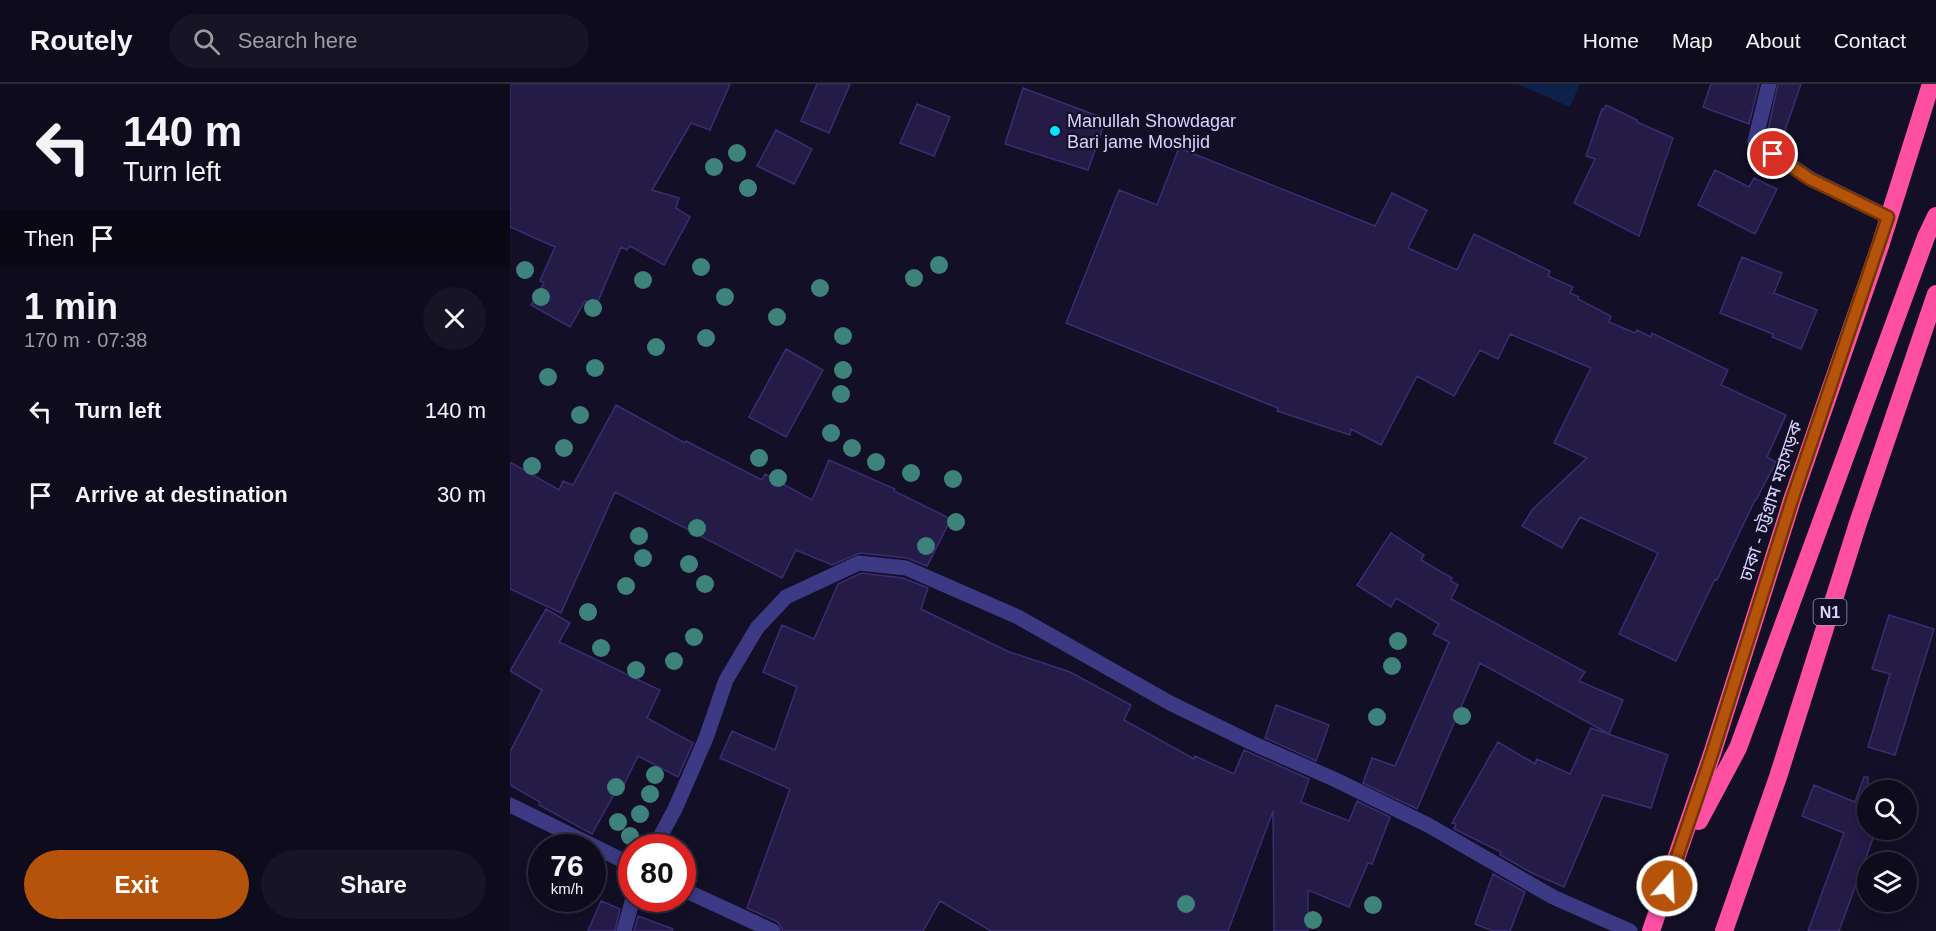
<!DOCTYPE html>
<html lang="en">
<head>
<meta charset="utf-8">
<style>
	:root { --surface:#0e0b1c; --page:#171425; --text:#f1f3f6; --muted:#9b9ba3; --line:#2e2b3b; --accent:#b45309 }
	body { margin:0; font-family:Arial,"Noto Sans Bengali",sans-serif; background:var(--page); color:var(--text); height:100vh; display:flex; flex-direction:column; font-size:22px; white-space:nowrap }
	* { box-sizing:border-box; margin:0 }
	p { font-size:20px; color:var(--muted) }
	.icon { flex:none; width:33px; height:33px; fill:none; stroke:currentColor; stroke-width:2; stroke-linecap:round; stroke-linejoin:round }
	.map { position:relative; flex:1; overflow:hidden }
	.panel { display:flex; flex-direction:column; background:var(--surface); width:510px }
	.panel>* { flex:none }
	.top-card { background:#0e0b1c; color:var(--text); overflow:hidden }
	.controls { position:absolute; left:1347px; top:696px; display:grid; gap:12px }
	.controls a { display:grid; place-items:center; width:60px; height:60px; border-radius:50%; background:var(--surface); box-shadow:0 3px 15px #0003,0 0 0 2px var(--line); font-size:30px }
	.speed { position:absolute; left:18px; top:750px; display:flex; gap:12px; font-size:30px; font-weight:700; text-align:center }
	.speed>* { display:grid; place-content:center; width:78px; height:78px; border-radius:50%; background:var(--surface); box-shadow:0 3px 15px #0003,0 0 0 2px var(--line); line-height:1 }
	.speed small { font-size:15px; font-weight:400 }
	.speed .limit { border:9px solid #d22; background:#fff; color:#111 }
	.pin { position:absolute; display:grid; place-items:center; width:51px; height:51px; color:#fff; margin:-26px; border:3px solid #fff; border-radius:50%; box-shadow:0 2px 6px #0007 }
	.me { position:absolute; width:66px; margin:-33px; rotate:19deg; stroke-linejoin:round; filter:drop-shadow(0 0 4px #0008) }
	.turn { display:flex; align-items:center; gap:21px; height:126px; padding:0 24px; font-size:27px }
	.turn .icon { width:78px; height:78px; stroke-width:2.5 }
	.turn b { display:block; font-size:42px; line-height:51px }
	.then { display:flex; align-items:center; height:57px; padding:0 24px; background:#0003; gap:12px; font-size:22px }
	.round { display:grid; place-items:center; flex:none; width:63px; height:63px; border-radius:32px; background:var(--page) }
	.summary { display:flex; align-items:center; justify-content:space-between; height:102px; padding:0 24px }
	h1 { font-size:36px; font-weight:700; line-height:45px }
	.primary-button { display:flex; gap:12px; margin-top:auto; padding:12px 24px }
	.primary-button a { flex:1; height:69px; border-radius:36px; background:var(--accent); color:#fff; font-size:24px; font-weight:700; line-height:69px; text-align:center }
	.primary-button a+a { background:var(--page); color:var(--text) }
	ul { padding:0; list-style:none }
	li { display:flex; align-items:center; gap:18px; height:84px; padding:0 24px }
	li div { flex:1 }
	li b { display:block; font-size:22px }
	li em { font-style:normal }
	header { display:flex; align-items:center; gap:36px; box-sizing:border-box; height:84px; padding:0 30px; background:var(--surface); border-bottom:2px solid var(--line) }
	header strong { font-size:28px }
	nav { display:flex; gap:33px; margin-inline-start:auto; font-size:21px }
	.search { width:420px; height:54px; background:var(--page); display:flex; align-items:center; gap:15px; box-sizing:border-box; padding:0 21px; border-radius:33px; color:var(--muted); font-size:22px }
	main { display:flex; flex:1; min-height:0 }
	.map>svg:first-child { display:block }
	.water { fill:#0c2248 }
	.building { fill:#241b47; stroke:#3b2d73; stroke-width:1.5 }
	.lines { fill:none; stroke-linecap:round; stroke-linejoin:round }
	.minor { stroke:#3d3a85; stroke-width:15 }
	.highway { stroke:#ff4fa3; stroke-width:18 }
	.tree { fill:#3d827b }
	.route-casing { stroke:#753606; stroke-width:15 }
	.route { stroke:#b45309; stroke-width:10 }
	.poi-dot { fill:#00e5ff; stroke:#130f26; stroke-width:2 }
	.labels { text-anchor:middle; stroke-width:4.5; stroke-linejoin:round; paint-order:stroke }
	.shield { fill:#130f26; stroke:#9e99be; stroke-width:1.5 }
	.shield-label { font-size:16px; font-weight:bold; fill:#d9d4ff }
	.poi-label { font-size:18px; fill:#d9d4ff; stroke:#130f26; text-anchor:start }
	.street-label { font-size:18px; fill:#d9d4ff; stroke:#130f26 }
</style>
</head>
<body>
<header>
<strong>Routely</strong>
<div class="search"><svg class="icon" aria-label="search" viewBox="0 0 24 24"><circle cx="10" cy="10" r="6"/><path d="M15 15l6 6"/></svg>Search here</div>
<nav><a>Home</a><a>Map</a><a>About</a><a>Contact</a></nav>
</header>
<main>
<section class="panel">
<div class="top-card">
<div class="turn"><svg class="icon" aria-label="left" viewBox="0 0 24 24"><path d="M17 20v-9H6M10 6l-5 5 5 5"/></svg><div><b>140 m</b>Turn left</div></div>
<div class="then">Then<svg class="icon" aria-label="arrive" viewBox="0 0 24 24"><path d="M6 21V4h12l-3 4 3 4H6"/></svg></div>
</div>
<div class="summary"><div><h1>1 min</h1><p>170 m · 07:38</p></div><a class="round"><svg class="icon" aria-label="close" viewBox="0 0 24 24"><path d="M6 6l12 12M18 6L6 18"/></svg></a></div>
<ul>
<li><svg class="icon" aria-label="left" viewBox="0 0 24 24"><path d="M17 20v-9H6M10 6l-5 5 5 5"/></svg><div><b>Turn left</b></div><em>140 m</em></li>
<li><svg class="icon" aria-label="arrive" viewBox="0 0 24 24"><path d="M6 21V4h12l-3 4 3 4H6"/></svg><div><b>Arrive at destination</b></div><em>30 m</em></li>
</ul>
<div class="primary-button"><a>Exit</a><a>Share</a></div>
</section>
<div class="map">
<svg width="1426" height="847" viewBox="0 0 1426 847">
	<rect width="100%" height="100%" fill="#130f26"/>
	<path class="water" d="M1007,0H1070L1060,23Z"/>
	<path class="building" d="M0,0H220L200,46L181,39L142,106L169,114L166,124L180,133L154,181L120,162L117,166L111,163L86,222L75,217L60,243L21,221L34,199L30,197L45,163L0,143Z
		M307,0H340L319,49L291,37Z
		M1201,0H1249L1239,40L1193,23Z
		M1268,0H1291L1273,52L1258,46Z
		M513,4L596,35L578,86L495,60Z
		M407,20L440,33L424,72L390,59Z
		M1096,21L1127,36V38L1163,54L1129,152L1064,119L1085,75L1076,72L1092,25L1093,26Z
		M266,46L302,65L284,100L247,82Z
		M669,64L865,142L882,109L917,126L898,164L947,186L964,150L1040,187L1038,192L1063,203L1060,209L1069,213L1068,215L1101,232L1099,238L1125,249L1127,246L1141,253L1142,249L1218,286L1211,301L1276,331L1257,373L1266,378L1246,416H1245L1207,496L1205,495L1166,577L1109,550L1148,469L1070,433L1052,464L1012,442L1022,426L1077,374L1044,359L1081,284L1000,250L988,275L970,266L944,312L907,292L871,361L841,345L840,351L767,327L768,324L556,239L609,106L647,121Z
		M1205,86L1239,103L1244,94L1267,105L1245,150L1188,121Z
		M1232,173L1272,189L1264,209L1307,226L1291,265L1262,253L1263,250L1210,229Z
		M276,265L313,286L276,353L239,333Z
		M106,321L175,359L176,357L252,396L255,390L302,416L319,376L385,405L384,407L441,435L417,482L397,474L350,469L322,481L286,466L272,494L105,408L51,529L0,505V378L49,406L53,397L63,401Z
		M881,449L914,471L911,476L942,494L941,497L948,501L941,515L1075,588L1069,597L1113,616L1099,650L970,579L907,725L853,699L862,674L885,682L939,558L923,550L929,540L886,514L881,523L847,501Z
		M351,489L393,494L418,504L411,525L497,567L560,588L621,621L614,636L684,675L685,672L724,690L734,666L799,695L791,718L839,737L847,717L880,733L862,780L858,779L839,823L798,806V847H764L763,727L718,847H481L430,817L413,847H273L268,838L237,824L280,705L210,674L222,647L265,666L287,603L253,588L272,541L304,555L328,500Z
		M36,525L60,539L49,558L150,606L137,634L183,659L168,693L128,672L110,709L106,707L82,750L29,721L30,718L0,701V668L32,606L0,587Z
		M1379,531L1424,545L1385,671L1358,663L1380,590L1362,585Z
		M766,621L819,641L806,677L755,654Z
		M1081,644L1158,671L1141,724L1093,711L1054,803L1022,789L990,771L991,768L944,745L946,740L942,739L988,658L1025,680L1027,675L1060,690Z
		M1354,693H1358V746H1366L1329,847H1298L1334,749L1292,732L1304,701L1345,718Z
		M983,790L1015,808L1000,847H983L965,840Z
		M91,817L110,825L105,847H78Z
		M128,832L163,845L162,847H124Z"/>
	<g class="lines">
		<path class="minor" d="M1259,0L1245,57L1301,95L1379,133
			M0,721L122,781
			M144,764L165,725L196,654L216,596L247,544L276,513L349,479L396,484L508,533L660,619L742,659L826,696L918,741L1043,813L1120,847
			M172,805L263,847
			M114,847L123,814"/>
		<path class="highway" d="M1189,737L1228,664L1416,153L1426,132
			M1141,847L1202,670L1282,416L1370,162L1421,0
			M1214,847L1268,693L1348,439L1426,210"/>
	</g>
	<g class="tree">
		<circle cx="227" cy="69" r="9"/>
		<circle cx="204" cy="83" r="9"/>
		<circle cx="238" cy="104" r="9"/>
		<circle cx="429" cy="181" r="9"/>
		<circle cx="191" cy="183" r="9"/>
		<circle cx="15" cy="186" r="9"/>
		<circle cx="404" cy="194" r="9"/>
		<circle cx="133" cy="196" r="9"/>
		<circle cx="310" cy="204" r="9"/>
		<circle cx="31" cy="213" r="9"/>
		<circle cx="215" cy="213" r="9"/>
		<circle cx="83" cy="224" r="9"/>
		<circle cx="267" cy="233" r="9"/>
		<circle cx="333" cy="252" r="9"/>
		<circle cx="196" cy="254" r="9"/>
		<circle cx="146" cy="263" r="9"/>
		<circle cx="85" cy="284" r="9"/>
		<circle cx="333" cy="286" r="9"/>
		<circle cx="38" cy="293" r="9"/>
		<circle cx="331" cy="310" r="9"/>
		<circle cx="70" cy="331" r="9"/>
		<circle cx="321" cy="349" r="9"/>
		<circle cx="54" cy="364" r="9"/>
		<circle cx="342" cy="364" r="9"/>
		<circle cx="249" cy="374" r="9"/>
		<circle cx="366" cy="378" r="9"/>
		<circle cx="22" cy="382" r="9"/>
		<circle cx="401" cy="389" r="9"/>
		<circle cx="268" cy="394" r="9"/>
		<circle cx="443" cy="395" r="9"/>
		<circle cx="446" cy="438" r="9"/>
		<circle cx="187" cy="444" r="9"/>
		<circle cx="129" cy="452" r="9"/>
		<circle cx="416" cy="462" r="9"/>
		<circle cx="133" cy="474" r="9"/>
		<circle cx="179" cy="480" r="9"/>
		<circle cx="195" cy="500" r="9"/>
		<circle cx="116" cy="502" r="9"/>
		<circle cx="78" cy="528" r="9"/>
		<circle cx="184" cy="553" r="9"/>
		<circle cx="888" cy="557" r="9"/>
		<circle cx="91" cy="564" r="9"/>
		<circle cx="164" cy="577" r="9"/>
		<circle cx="882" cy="582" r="9"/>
		<circle cx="126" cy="586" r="9"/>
		<circle cx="952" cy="632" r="9"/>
		<circle cx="867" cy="633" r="9"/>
		<circle cx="145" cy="691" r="9"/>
		<circle cx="106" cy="703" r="9"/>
		<circle cx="140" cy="710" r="9"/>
		<circle cx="130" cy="730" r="9"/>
		<circle cx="108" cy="738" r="9"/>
		<circle cx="120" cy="752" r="9"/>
		<circle cx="676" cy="820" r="9"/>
		<circle cx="863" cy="821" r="9"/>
		<circle cx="803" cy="836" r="9"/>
	</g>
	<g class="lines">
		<g class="route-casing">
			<path id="route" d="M1157,802L1202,670L1282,416L1378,133L1300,95L1263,70"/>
		</g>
		<use href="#route" class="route"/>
	</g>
	<circle class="poi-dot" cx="545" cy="47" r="6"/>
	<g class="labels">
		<rect class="shield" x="1303.5" y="515" width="33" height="26" rx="4.5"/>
		<g class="shield-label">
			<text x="1320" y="534">N1</text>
		</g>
		<g class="poi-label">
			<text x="557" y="43">Manullah Showdagar<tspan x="557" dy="21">Bari jame Moshjid</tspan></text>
		</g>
		<g class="street-label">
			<text transform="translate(1261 417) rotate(-72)" y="6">ঢাকা - চট্টগ্রাম মহাসড়ক</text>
		</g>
	</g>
</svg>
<div class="controls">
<a><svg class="icon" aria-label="search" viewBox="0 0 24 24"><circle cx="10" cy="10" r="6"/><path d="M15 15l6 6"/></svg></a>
<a><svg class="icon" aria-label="layers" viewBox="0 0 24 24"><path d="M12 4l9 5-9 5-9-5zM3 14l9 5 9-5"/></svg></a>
</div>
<div class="speed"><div>76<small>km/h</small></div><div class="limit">80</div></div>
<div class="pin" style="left:1263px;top:70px;background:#d93025"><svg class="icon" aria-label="arrive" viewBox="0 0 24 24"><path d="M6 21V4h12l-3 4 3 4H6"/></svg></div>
<svg class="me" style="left:1157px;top:802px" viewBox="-20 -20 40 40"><circle r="17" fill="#b45309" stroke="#fff" stroke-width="3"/><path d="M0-11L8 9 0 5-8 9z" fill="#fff"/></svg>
</div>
</main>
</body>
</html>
